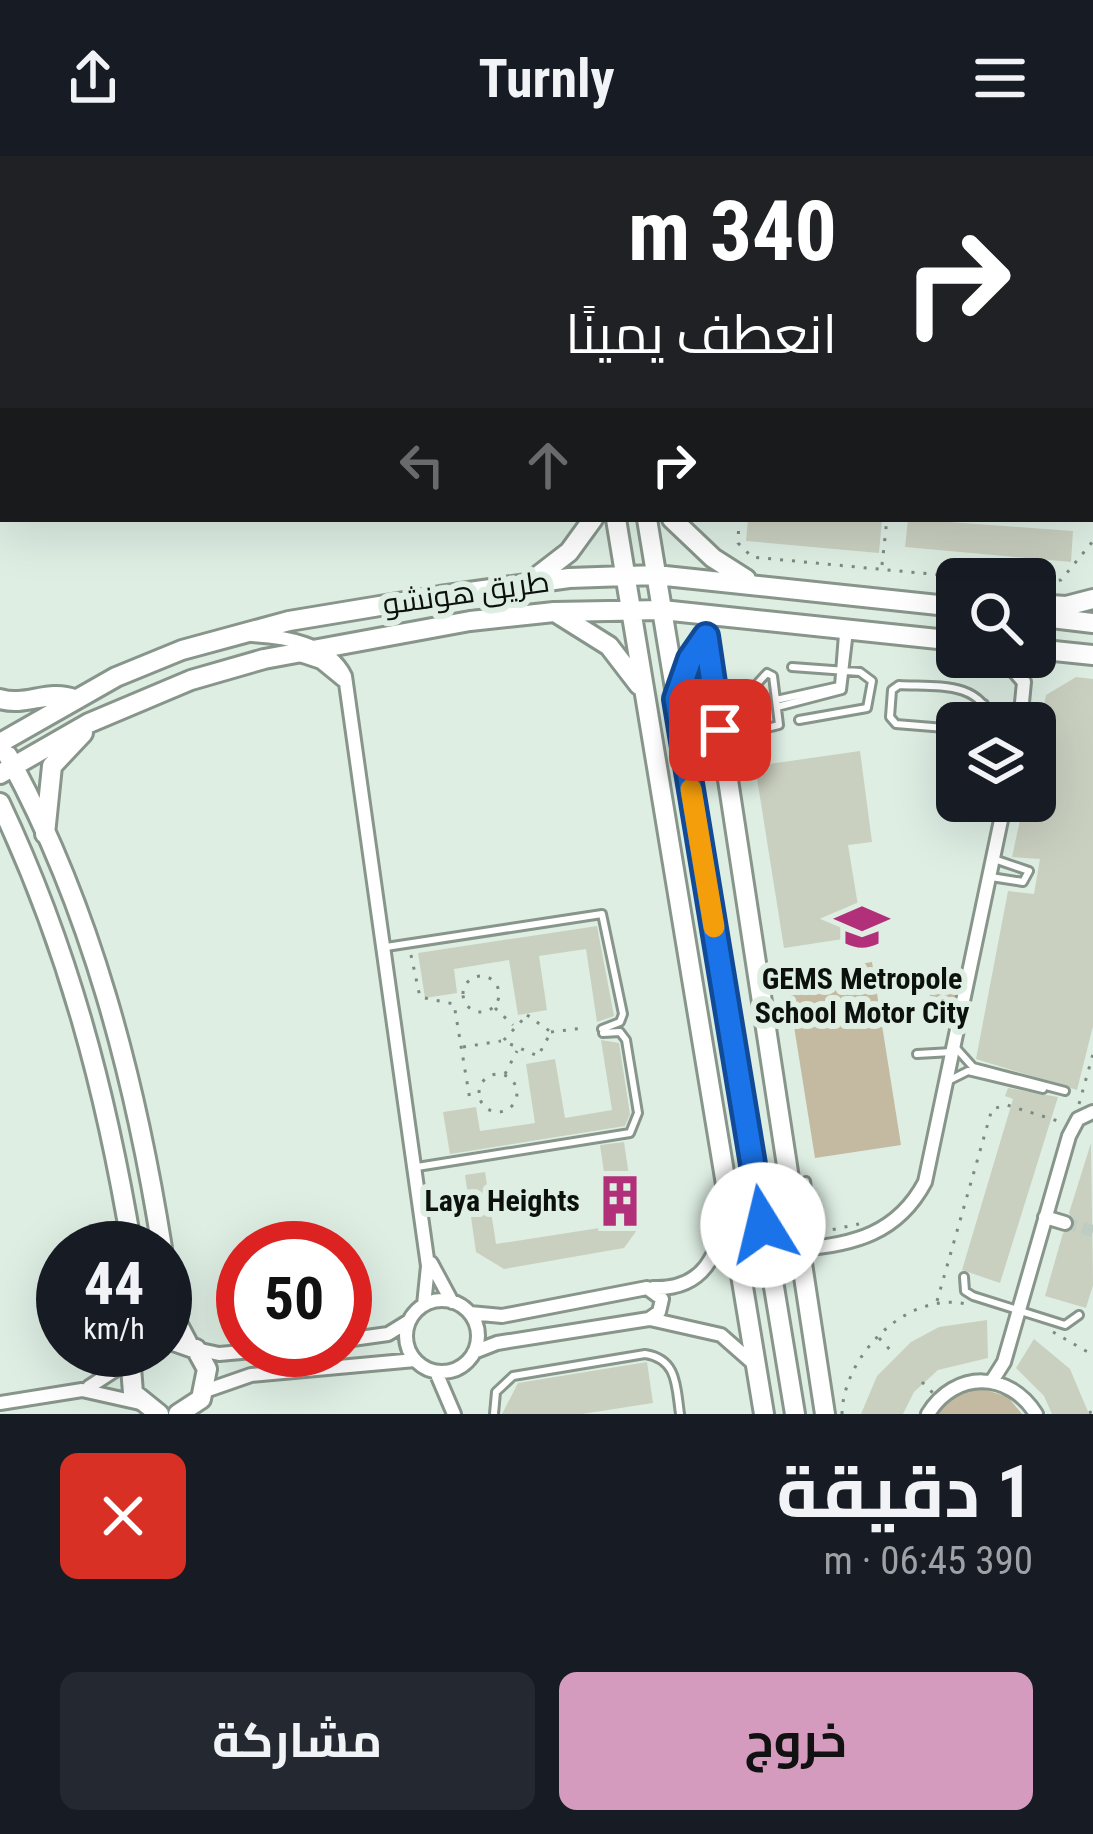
<!DOCTYPE html>
<html lang="ar">
<head>
<meta charset="utf-8">
<style>
	:root { --surface:#171b24; --page:#242831; --text:#f1f3f6; --muted:#9ea1a6; --accent:#d59bbe }
	body { margin:0; font-family:"Roboto Condensed",Cairo,sans-serif; background:var(--page); color:var(--text); direction:rtl; height:100vh; display:flex; flex-direction:column; font-size:45px; white-space:nowrap }
	* { box-sizing:border-box; margin:0 }
	p { font-size:39px; color:var(--muted) }
	.icon { flex:none; width:66px; height:66px; fill:none; stroke:currentColor; stroke-width:2; stroke-linecap:round; stroke-linejoin:round }
	.map { position:relative; height:1258px; overflow:hidden; direction:ltr }
	.side { display:flex; flex-direction:column; background:var(--surface); flex:1 }
	.side>* { flex:none }
	.hud { position:absolute; left:0px; top:0px; width:1095px; height:366px; box-shadow:0 12px 48px #0002; direction:rtl; background:#202124; color:#fff; overflow:hidden }
	.controls { position:absolute; left:936px; top:402px; display:grid; gap:24px }
	.controls a { display:grid; place-items:center; width:120px; height:120px; border-radius:18px; background:var(--surface); box-shadow:0 12px 48px #0002; font-size:60px }
	.speed { position:absolute; left:36px; top:1065px; display:flex; gap:24px; font-size:60px; font-weight:700; text-align:center }
	.speed>* { display:grid; place-content:center; width:156px; height:156px; border-radius:50%; background:var(--surface); box-shadow:0 12px 48px #0002; line-height:1 }
	.speed small { font-size:30px; font-weight:400 }
	.speed .limit { border:18px solid #d22; background:#fff; color:#111 }
	.pin { position:absolute; display:grid; place-items:center; width:102px; height:102px; color:#fff; margin:-51px; border-radius:24px; box-shadow:0 6px 18px #0006 }
	.me { position:absolute; width:132px; margin:-66px; rotate:351deg; stroke-linejoin:round; filter:drop-shadow(0 0 9px #0008) }
	.turn { display:flex; align-items:center; gap:42px; height:252px; padding:0 60px; font-size:54px }
	.turn .icon { width:156px; height:156px; stroke-width:2.5 }
	.turn b { display:block; font-size:84px; line-height:102px }
	.lanes { display:flex; align-items:center; height:114px; padding:0 60px; background:#0003; justify-content:center; gap:60px; direction:ltr }
	.lanes .off { opacity:.35 }
	.round { display:grid; place-items:center; flex:none; width:126px; height:126px; border-radius:18px; background:var(--page) }
	.overview { display:flex; align-items:center; justify-content:space-between; height:204px; padding:0 60px }
	h1 { font-size:72px; font-weight:700; line-height:90px }
	.cta { display:flex; gap:24px; margin-top:auto; padding:24px 60px }
	.cta a { flex:1; height:138px; border-radius:18px; background:var(--accent); color:#111; font-size:48px; font-weight:700; line-height:138px; text-align:center }
	.cta a+a { background:var(--page); color:var(--text) }
	header { display:flex; justify-content:space-between; align-items:center; height:156px; padding:0 60px; background:var(--surface); font-size:54px; font-weight:700 }
	.map>svg:first-child { display:block }
	.green { fill:#c3baa1 }
	.building { fill:#cad0c0 }
	.lines { fill:none; stroke-linecap:round; stroke-linejoin:round }
	.street-tunnel { stroke:#becdc3; stroke-width:12; stroke-dasharray:12 6; stroke-linecap:butt }
	.lane-casing { stroke:#87958b; stroke-width:12 }
	.street-casing { stroke:#87958b; stroke-width:18 }
	.secondary-casing { stroke:#87958b; stroke-width:24 }
	.path { stroke:#7e8982; stroke-width:3; stroke-dasharray:3 9; stroke-linecap:butt }
	.lane { stroke:#fff; stroke-width:6 }
	.street { stroke:#fff; stroke-width:12 }
	.secondary { stroke:#fff; stroke-width:18 }
	.route-casing { stroke:#114b97; stroke-width:30 }
	.route { stroke:#1a73e8; stroke-width:21 }
	.slow { stroke:#f59e0b; stroke-width:21 }
	.labels { text-anchor:middle; stroke-width:12; stroke-linejoin:round; paint-order:stroke }
	.street-label { font-size:30px; fill:#0c110e; stroke:#deeee3 }
	.poi-label { font-size:30px; font-weight:bold; fill:#0c110e; stroke:#deeee3 }
</style>
</head>
<body>
<header><svg class="icon" aria-label="menu" viewBox="0 0 24 24"><path d="M4 6h16M4 12h16M4 18h16"/></svg>Turnly<svg class="icon" aria-label="share" viewBox="0 0 24 24"><path d="M12 15V3M7 8l5-5 5 5M5 13v7h14v-7"/></svg></header>
<div class="map">
<svg width="1093" height="1258" viewBox="0 0 1093 1258">
	<rect width="100%" height="100%" fill="#deeee3"/>
	<path class="green" d="M872,806L901,989L815,1002L786,820Z
		M937,810L964,816L954,861L926,855Z
		M977,1231L1008,1241L1022,1258H932L960,1234Z"/>
	<path class="building" d="M748,363H882L879,397L746,385Z
		M908,363L1073,375L1071,406L905,391Z
		M1076,521L1093,523V870L1077,934L976,903L1008,735L1034,738L1040,703L1012,701L1024,645H1035V594L1046,539Z
		M860,595L872,686L848,689L863,780L784,792L755,610Z
		M597,770L614,860L597,866L586,793L539,800L547,854L518,859L509,804L454,813L457,837L425,842L418,797Z
		M601,884L619,887L630,958L625,970L450,998L443,956L476,951L480,975L535,967L526,908L555,903L565,962L612,954Z
		M1008,932L1058,941L1000,1127L962,1114L1013,943L1005,940Z
		M624,986L637,1074L624,1092L504,1113L476,1096L465,1019L485,1016L496,1088L612,1070L600,989Z
		M1091,987L1093,1129L1086,1152L1045,1140L1063,1077L1075,1071L1069,1057Z
		M987,1164L988,1202L938,1214L914,1236L903,1258H861L877,1220L911,1186L939,1171Z
		M1034,1183L1070,1213L1089,1258H1052L1044,1240L1016,1212Z
		M647,1206L653,1247L582,1258H502L518,1227Z"/>
	<g class="lines">
		<path class="street-tunnel" d="M1065,1067L1093,1075"/>
		<g class="lane-casing">
			<path id="lane" d="M792,511L860,516L872,525L867,552L799,564
				M767,517L773,520L779,569L751,576L743,543Z
				M776,544L839,530L843,478
				M777,551L842,534L849,475
				M977,567L984,548
				M957,573L896,568L890,561L892,534L899,529C937,531 980,524 993,567
				M991,721L1023,726L1029,715L994,703
				M386,791L602,758L623,858L620,866L602,873
				M956,892L973,911L1065,935
				M917,898L952,896
				M950,924L968,915L1043,933
				M417,1011L630,977L638,957L626,884L620,876L603,877
				M806,1025L815,1089
				M964,1121L965,1135L973,1140L1065,1169L1079,1159
				M494,1258L496,1236L513,1220L645,1198C678,1203 676,1231 680,1258"/>
		</g>
		<g class="street-casing">
			<path id="street" d="M640,0L641,3
				M936,0H955
				M1092,11H1093
				M1092,53H1093
				M1092,336L1093,333
				M252,479C285,481 329,487 345,520L428,1110L424,1149
				M300,499L321,506L343,524
				M1002,501L1024,526L1020,567
				M1045,1061L1065,1067
				M799,1093C854,1089 898,1077 925,1026L1005,645
				M431,1107L452,1146
				M653,1132C705,1134 717,1098 728,1055
				M406 1180a36 36 0 1 1 72 0a36 36 0 1 1-72 0Z
				M470,1157L502,1160L647,1132L662,1143L659,1156L649,1163L497,1187L474,1196
				M650,1163L721,1179L754,1208
				M345,1184L388,1178L409,1165
				M196,1193L219,1198L265,1194
				M436,1216L454,1258
				M992,1225L1004,1206L1069,980L1078,963L1093,956
				M89,1231L132,1203
				M205,1235L251,1219L415,1204
				M0,1247L82,1234L140,1247
				M928,1258C955,1214 1009,1215 1036,1258"/>
		</g>
		<g class="secondary-casing">
			<path id="secondary" d="M556,0V3
				M588,0V3
				M616,363L764,1258
				M647,363L795,1258
				M672,363L713,402L746,423
				M534,423L569,396L593,363
				M1035,448L1066,450L1093,443
				M558,458L609,490L639,529
				M1035,460L1093,467
				M706,480L825,1258
				M1035,493L1093,499
				M677,538L690,503L708,478
				M0,543C26,551 48,533 74,543
				M0,587L116,521L182,494L289,465L440,440L569,422L656,419L957,451
				M8,600C91,752 135,922 162,1092
				M0,618L89,567L191,524L264,503L470,465L554,456L662,454L957,485
				M0,647C68,791 106,935 132,1092
				M45,678L52,610L83,577
				M165,1112L171,1156L187,1186
				M165,1182L196,1193L207,1213L201,1243L178,1258
				M140,1194L131,1211L133,1237L159,1258"/>
		</g>
		<path class="path" d="M725,0V3
			M1049,0L1079,3
			M1092,200H1093
			M739,363L738,387L752,401L983,423
			M882,409L887,363
			M1035,428L1061,424L1093,385
			M411,799L420,841L454,848L470,944
			M463 838a18 18 0 1 1 36 0a18 18 0 1 1-36 0Z
			M495,852L513,869
			M527,859L551,876L538,900L503,885Z
			M551,876L583,872
			M463,891L501,885
			M505,918L517,895
			M479 937a19 19 0 1 1 38 0a19 19 0 1 1-38 0Z
			M1079,948L1093,898
			M821,1076L859,1068
			M937,1145L992,953L1007,949L1061,966
			M1053,1176L1093,1199
			M879,1182L895,1199
			M922,1226L933,1237
			M1089,1257L1093,1255
			M842,1258C843,1199 909,1132 970,1149"/>
		<use href="#lane" class="lane"/>
		<use href="#street" class="street"/>
		<use href="#secondary" class="secondary"/>
	</g>
	<g class="lines">
		<g class="route-casing">
			<path id="route" d="M720,574L706,480L690,503L676,543L763,1069"/>
		</g>
		<use href="#route" class="route"/>
		<path class="slow" d="M691,633L714,771"/>
	</g>
	<defs>
		<g id="school-bare" transform="scale(4.14)"><path d="M0-5L7-2L0 1L-7-2ZM-4 1L0 2.5L4 1V4Q0 6-4 4Z" fill="#b23079" stroke="#deeee3" stroke-width="2.5" paint-order="stroke"/></g>
		<g id="building-bare" transform="scale(4.14)"><path d="M-4-6H4V6H1V3H-1V6H-4ZM-2.5-4.3h1.7v1.8h-1.7ZM.8-4.3h1.7v1.8H.8ZM-2.5-1h1.7V.8h-1.7ZM.8-1h1.7V.8H.8Z" fill="#b23079" stroke="#deeee3" stroke-width="2.5" paint-order="stroke"/></g>
	</defs>
	<g fill-rule="evenodd">
		<use href="#school-bare" x="862" y="771"/>
		<use href="#building-bare" x="620" y="1045"/>
	</g>
	<g class="labels">
		<g class="street-label">
			<text transform="translate(466 437) rotate(-8)" y="10">طريق هونشو</text>
		</g>
		<g class="poi-label">
			<text x="862" y="833">GEMS Metropole<tspan x="862" dy="34">School Motor City</tspan></text>
			<text x="580" y="1055" text-anchor="end">Laya Heights</text>
		</g>
	</g>
</svg>
<div class="controls">
<a><svg class="icon" aria-label="search" viewBox="0 0 24 24"><circle cx="10" cy="10" r="6"/><path d="M15 15l6 6"/></svg></a>
<a><svg class="icon" aria-label="layers" viewBox="0 0 24 24"><path d="M12 4l9 5-9 5-9-5zM3 14l9 5 9-5"/></svg></a>
</div>
<div class="speed"><div>44<small>km/h</small></div><div class="limit">50</div></div>
<div class="pin" style="left:720px;top:574px;background:#d93025"><svg class="icon" aria-label="arrive" viewBox="0 0 24 24"><path d="M6 21V4h12l-3 4 3 4H6"/></svg></div>
<svg class="me" style="left:763px;top:1069px" viewBox="-20 -20 40 40"><circle r="19" fill="#fff"/><path d="M0-13L10 11 0 6-10 11z" fill="#1a73e8"/></svg>
<div class="hud">
<div class="turn"><svg class="icon" aria-label="right" viewBox="0 0 24 24"><path d="M7 20v-9h11M14 6l5 5-5 5"/></svg><div><b>340 m</b>انعطف يمينًا</div></div>
<div class="lanes"><svg class="icon off" aria-label="left" viewBox="0 0 24 24"><path d="M17 20v-9H6M10 6l-5 5 5 5"/></svg><svg class="icon off" aria-label="ahead" viewBox="0 0 24 24"><path d="M12 20V5M6 11l6-6 6 6"/></svg><svg class="icon" aria-label="right" viewBox="0 0 24 24"><path d="M7 20v-9h11M14 6l5 5-5 5"/></svg></div>
</div>
</div>
<section class="side">
<div class="overview"><div><h1>1 دقيقة</h1><p>390 m · 06:45</p></div><a class="round" style="background:#d93025;color:#fff"><svg class="icon" aria-label="close" viewBox="0 0 24 24"><path d="M6 6l12 12M18 6L6 18"/></svg></a></div>
<div class="cta"><a>خروج</a><a>مشاركة</a></div>
</section>
</body>
</html>
